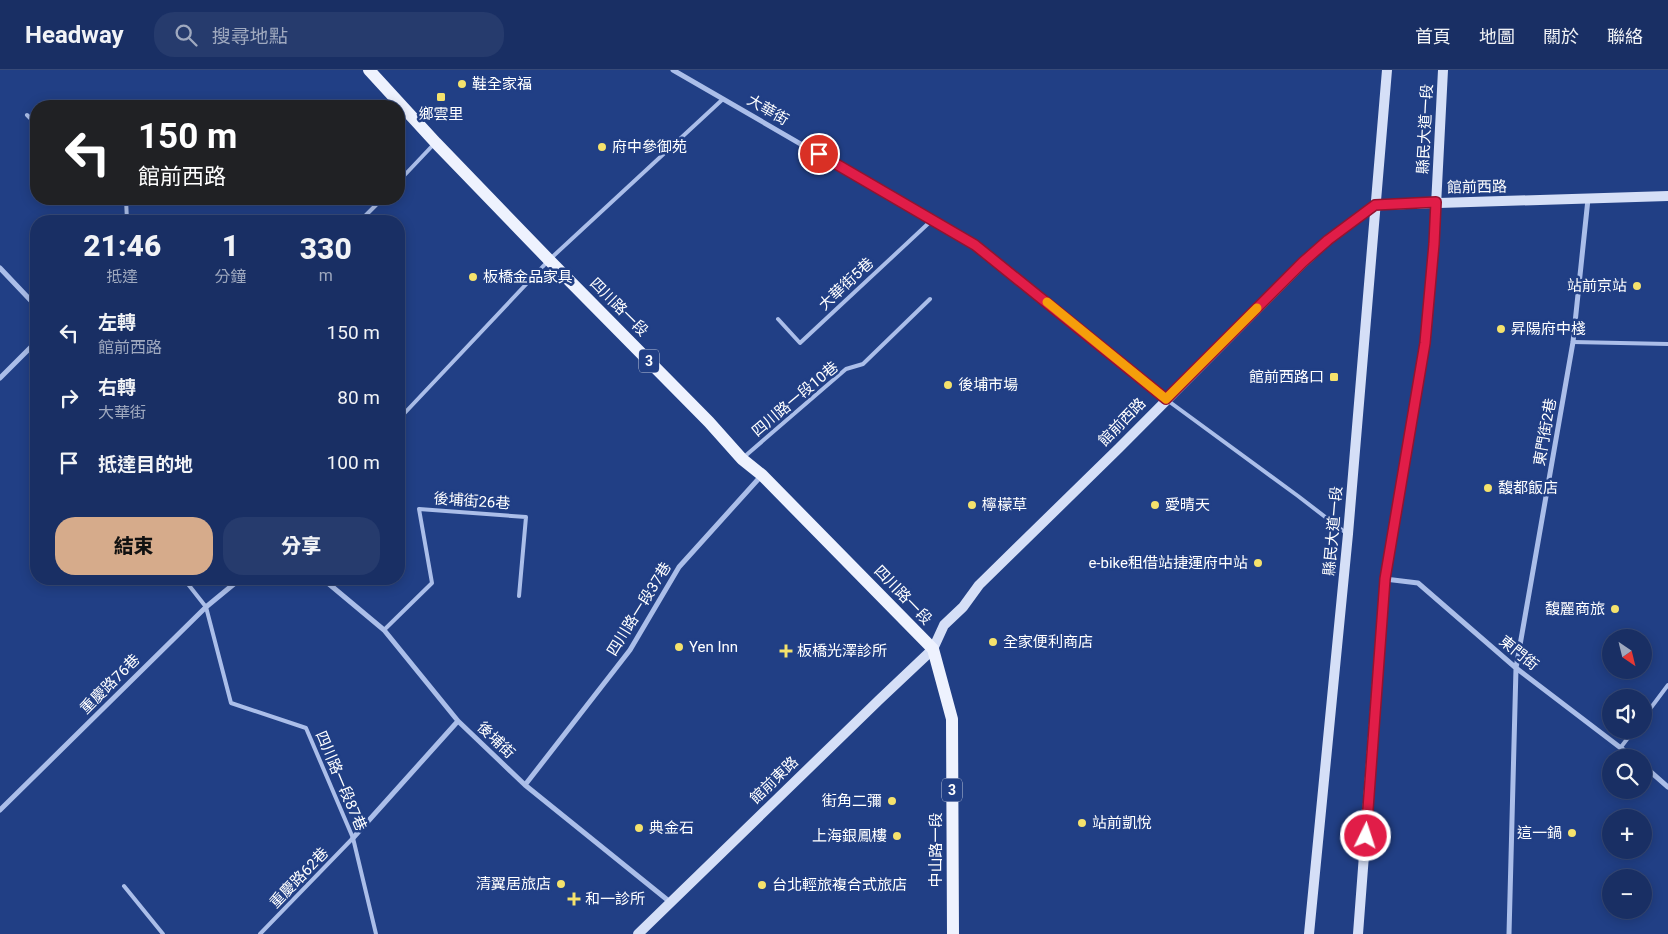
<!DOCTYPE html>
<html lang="zh-TW">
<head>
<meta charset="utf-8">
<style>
	:root { --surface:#192f64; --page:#263b6d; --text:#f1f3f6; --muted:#9fa9bf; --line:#374a78; --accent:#d6ab8b }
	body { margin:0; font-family:Roboto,"Noto Sans TC",sans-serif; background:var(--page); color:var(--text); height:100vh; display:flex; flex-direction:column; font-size:19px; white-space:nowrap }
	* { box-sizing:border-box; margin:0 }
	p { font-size:16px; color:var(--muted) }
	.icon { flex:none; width:28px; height:28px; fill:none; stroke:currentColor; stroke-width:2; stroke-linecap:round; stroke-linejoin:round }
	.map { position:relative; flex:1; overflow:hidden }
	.side { position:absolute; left:30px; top:145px; width:375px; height:370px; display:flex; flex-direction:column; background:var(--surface); border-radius:20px; box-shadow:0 2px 12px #0003,0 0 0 1px var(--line) }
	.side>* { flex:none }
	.guide { position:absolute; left:30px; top:30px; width:375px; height:105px; border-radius:20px; box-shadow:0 2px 12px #0003,0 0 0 1px var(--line); background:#202124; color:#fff; overflow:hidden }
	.needle { width:32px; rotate:145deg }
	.tools { position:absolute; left:1602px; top:559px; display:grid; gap:10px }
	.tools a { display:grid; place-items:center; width:50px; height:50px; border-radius:50%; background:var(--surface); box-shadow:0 2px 12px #0003,0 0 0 1px var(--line); font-size:25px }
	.pin { position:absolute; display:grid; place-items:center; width:42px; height:42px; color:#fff; margin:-21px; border:2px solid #fff; border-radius:50%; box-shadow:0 1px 5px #0007 }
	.me { position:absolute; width:55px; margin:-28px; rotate:4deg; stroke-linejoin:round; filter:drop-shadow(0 0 4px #0008) }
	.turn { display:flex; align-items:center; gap:18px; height:105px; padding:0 25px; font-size:22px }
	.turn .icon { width:65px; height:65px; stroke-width:2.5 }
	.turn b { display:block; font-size:35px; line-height:42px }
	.eta { display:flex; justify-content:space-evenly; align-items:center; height:85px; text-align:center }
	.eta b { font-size:30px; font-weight:800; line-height:35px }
	.primary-button { display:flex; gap:10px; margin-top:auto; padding:10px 25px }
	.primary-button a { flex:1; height:58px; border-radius:20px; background:var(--accent); color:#111; font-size:20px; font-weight:800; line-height:58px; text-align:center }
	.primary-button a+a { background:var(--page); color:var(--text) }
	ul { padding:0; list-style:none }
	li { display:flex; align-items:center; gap:15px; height:65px; padding:0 25px }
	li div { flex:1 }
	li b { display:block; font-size:19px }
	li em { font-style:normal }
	header { display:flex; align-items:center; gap:30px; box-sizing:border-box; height:70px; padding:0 25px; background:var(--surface); border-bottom:1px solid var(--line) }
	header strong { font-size:24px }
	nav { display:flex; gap:28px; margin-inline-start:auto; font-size:18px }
	.search { width:350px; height:45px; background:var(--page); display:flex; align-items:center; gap:12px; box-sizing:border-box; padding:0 18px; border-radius:20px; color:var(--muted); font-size:19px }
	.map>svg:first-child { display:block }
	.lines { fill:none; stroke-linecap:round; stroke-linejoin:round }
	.lane { stroke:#abbee9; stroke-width:4 }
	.street { stroke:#abbee9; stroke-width:5 }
	.secondary { stroke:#d5dff7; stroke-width:10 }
	.primary { stroke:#eef2fe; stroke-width:12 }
	.route-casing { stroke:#92132f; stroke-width:12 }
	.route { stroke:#e11d48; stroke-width:9 }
	.slow { stroke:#f59e0b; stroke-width:9 }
	.poi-dot { fill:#f5e26c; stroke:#213f85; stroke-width:2 }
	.labels { text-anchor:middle; stroke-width:5; stroke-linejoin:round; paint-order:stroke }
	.shield { fill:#213f85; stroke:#bcc5da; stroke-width:1 }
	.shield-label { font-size:14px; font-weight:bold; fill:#fff }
	.poi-label { font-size:15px; fill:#fff; stroke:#213f85; text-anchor:start }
	.street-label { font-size:15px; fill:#fff; stroke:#213f85 }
</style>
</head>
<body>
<header>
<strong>Headway</strong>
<div class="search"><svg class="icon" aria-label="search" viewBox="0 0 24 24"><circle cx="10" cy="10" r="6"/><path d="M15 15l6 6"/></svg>搜尋地點</div>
<nav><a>首頁</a><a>地圖</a><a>關於</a><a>聯絡</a></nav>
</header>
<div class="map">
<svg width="1668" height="864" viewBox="0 0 1668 864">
	<rect width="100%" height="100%" fill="#213f85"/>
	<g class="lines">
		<path class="lane" d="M27,45L36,54
			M399,111L434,74
			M126,129L127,151
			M360,151L382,129
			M778,249L800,273L932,150
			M1573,272L1668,274
			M1167,330L1298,426L1346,463
			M399,349L549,190L723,29
			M744,387L846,299L863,294L930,229
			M184,509L206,537L231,633L306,658L353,768L376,864
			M384,560L432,513L419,439L526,447L519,526
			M1644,647L1668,615
			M1621,677L1634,660
			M124,816L163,864
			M260,864L353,768"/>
		<path class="street" d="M673,0L975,175L1166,329
			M0,198L36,236
			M0,308L36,272
			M323,509L384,560L458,651L525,715L670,832
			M1385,509L1418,513L1516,598L1634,688
			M1644,696L1668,717
			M525,715L630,580L679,497L762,405
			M0,740L206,537L240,509
			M353,768L458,651
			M1509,864L1516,598L1573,272L1588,129"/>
		<path class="secondary" d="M638,864L879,630L933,579L944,555L963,537L979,515L1119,378L1303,193L1328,170L1375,135L1668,126
			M1309,864L1348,464L1387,0
			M1358,864L1385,509L1425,273L1434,174L1443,0"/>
		<path class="primary" d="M369,0L436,73L549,190L709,352L742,389L762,405L933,579L952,649L953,864"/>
	</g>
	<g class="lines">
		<g class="route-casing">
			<path id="route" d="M819,84L975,175L1166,329L1303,192L1328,170L1375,135L1436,132L1434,174L1425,273L1385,509L1366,766"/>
		</g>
		<use href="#route" class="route"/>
		<path class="slow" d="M1047,232L1166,329L1257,238"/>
	</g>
	<g class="poi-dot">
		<circle cx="462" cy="14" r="5"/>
		<rect x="436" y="22" width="10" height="10" rx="2.5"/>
		<circle cx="602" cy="77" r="5"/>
		<circle cx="473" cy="207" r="5"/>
		<circle cx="1637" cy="216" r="5"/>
		<circle cx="1501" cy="259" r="5"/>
		<rect x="1329" y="302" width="10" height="10" rx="2.5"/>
		<circle cx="948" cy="315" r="5"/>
		<circle cx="1488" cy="418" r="5"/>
		<circle cx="972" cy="435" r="5"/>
		<circle cx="1155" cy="435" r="5"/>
		<circle cx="1258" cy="493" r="5"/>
		<circle cx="1615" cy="539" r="5"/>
		<circle cx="993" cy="572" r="5"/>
		<circle cx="679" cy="577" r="5"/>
		<path d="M783.5 573.5h5v5h5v5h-5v5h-5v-5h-5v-5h5z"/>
		<circle cx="892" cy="731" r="5"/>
		<circle cx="1082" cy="753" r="5"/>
		<circle cx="639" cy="758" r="5"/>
		<circle cx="1572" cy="763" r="5"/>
		<circle cx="897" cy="766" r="5"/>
		<circle cx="561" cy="814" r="5"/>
		<circle cx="762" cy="815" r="5"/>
		<path d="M571.5 821.5h5v5h5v5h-5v5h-5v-5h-5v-5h5z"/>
	</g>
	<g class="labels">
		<g class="shield">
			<rect x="639" y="279.5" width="20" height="23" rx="4"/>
			<rect x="942" y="708.5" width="20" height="23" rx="4"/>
		</g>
		<g class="shield-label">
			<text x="649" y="296">3</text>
			<text x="952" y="725">3</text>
		</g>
		<g class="poi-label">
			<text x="472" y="19">鞋全家福</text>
			<text x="441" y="49" text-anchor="middle">鄉雲里</text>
			<text x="612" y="82">府中參御苑</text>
			<text x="483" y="212">板橋金品家具</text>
			<text x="1627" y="221" text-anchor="end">站前京站</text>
			<text x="1511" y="264">昇陽府中棧</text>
			<text x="1324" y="312" text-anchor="end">館前西路口</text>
			<text x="958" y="320">後埔市場</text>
			<text x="1498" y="423">馥都飯店</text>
			<text x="982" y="440">檸檬草</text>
			<text x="1165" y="440">愛晴天</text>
			<text x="1248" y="498" text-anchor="end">e-bike租借站捷運府中站</text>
			<text x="1605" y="544" text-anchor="end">馥麗商旅</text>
			<text x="1003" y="577">全家便利商店</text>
			<text x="689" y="582">Yen Inn</text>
			<text x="797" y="586">板橋光澤診所</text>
			<text x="882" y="736" text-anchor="end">街角二彌</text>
			<text x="1092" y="758">站前凱悅</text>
			<text x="649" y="763">典金石</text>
			<text x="1562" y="768" text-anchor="end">這一鍋</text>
			<text x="887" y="771" text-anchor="end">上海銀鳳樓</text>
			<text x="551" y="819" text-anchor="end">清翼居旅店</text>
			<text x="772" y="820">台北輕旅複合式旅店</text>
			<text x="585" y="834">和一診所</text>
		</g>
		<g class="street-label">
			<text transform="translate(768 40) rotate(30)" y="5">大華街</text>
			<text transform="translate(1425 59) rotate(-87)" y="5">縣民大道一段</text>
			<text transform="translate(1477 117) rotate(-1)" y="5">館前西路</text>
			<text transform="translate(846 214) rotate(-43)" y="5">大華街5巷</text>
			<text transform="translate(619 237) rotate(45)" y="5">四川路一段</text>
			<text transform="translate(795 329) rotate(-40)" y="5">四川路一段10巷</text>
			<text transform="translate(1122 352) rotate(-46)" y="5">館前西路</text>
			<text transform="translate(1545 362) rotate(-80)" y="5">東門街2巷</text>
			<text transform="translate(472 431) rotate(4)" y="5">後埔街26巷</text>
			<text transform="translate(1333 461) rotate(-85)" y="5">縣民大道一段</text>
			<text transform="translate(903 525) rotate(46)" y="5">四川路一段</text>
			<text transform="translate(639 539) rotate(-58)" y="5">四川路一段37巷</text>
			<text transform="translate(1519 583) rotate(39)" y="5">東門街</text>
			<text transform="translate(110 614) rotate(-45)" y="5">重慶路76巷</text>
			<text transform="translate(496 670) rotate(44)" y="5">後埔街</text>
			<text transform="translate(774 710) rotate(-44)" y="5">館前東路</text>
			<text transform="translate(341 711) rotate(67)" y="5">四川路一段87巷</text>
			<text transform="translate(936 780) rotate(-90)" y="5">中山路一段</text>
			<text transform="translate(299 808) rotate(-46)" y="5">重慶路62巷</text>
		</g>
	</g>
</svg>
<div class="tools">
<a><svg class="needle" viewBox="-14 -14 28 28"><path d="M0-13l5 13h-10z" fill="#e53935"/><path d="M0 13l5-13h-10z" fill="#9fa9bf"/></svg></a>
<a><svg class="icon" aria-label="sound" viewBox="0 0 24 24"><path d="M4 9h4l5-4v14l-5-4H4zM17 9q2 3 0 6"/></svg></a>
<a><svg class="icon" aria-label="search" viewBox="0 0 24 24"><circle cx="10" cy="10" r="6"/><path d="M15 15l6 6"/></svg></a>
<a>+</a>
<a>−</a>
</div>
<div class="pin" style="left:819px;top:84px;background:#d93025"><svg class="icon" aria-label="arrive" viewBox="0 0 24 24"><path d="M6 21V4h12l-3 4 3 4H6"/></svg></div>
<svg class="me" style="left:1366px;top:766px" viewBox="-20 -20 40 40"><circle r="17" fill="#e11d48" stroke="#fff" stroke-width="3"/><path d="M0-11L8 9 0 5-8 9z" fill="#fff"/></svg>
<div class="guide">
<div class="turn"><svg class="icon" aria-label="left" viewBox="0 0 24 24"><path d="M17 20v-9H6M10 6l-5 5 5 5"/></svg><div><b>150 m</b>館前西路</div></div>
</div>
<section class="side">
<div class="eta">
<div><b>21:46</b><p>抵達</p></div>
<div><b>1</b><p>分鐘</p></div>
<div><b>330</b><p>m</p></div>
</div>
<ul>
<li><svg class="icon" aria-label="left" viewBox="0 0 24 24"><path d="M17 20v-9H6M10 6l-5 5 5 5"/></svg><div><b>左轉</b><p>館前西路</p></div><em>150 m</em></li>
<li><svg class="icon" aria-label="right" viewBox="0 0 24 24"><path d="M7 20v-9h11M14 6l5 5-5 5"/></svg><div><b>右轉</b><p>大華街</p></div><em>80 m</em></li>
<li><svg class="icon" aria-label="arrive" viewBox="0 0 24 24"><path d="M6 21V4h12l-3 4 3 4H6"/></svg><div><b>抵達目的地</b></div><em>100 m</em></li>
</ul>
<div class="primary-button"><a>結束</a><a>分享</a></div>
</section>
</div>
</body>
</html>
